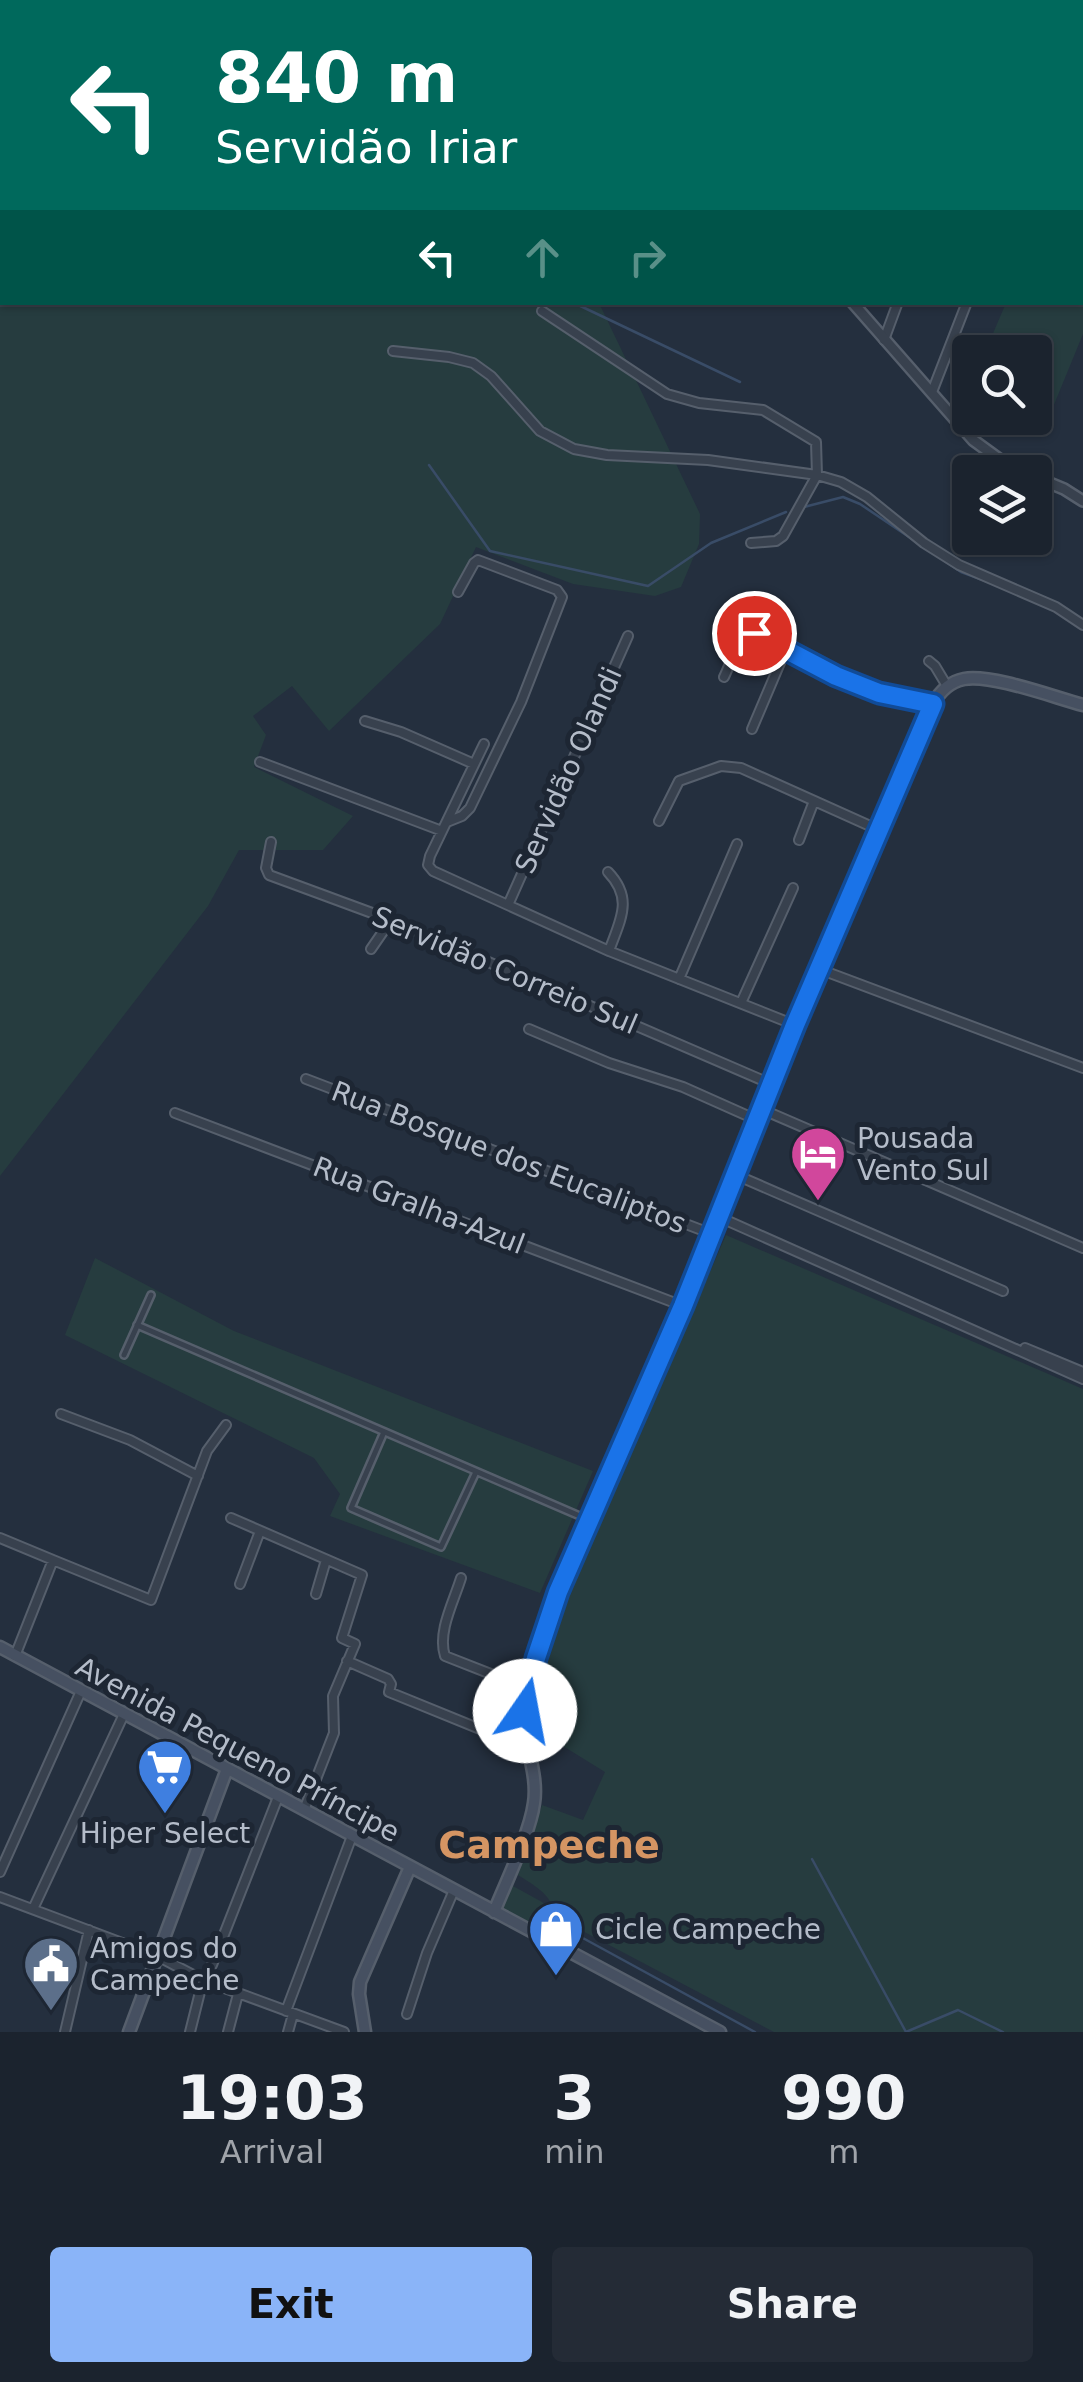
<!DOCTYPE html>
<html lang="en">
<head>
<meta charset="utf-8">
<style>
	:root { --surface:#1b232e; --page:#242b36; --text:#f1f3f6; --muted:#a0a4aa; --line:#39404a; --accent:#8ab4f8 }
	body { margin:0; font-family:"DejaVu Sans",sans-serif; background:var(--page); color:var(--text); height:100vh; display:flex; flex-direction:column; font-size:38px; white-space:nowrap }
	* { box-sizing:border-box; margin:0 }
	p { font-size:32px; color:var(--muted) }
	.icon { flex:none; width:55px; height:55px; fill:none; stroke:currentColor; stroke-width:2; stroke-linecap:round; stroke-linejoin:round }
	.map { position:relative; height:2032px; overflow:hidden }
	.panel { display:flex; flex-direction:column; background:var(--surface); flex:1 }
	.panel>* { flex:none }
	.hud { position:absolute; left:0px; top:0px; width:1085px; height:305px; box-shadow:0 2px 8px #0004,0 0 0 2px var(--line); background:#00695c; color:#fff; overflow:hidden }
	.controls { position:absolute; left:952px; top:335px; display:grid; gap:20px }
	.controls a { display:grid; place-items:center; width:100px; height:100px; border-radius:10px; background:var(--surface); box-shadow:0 2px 8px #0004,0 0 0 2px var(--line); font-size:50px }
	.pin { position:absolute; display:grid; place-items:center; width:85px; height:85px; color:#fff; margin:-42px; border:5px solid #fff; border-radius:50%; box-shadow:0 2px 10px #0007 }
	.me { position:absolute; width:110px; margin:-55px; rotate:12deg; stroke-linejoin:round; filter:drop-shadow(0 0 8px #0008) }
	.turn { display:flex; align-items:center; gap:35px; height:210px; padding:0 50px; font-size:45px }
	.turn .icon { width:130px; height:130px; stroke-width:2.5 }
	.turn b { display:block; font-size:70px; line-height:85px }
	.lanes { display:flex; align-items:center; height:95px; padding:0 50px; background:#0003; justify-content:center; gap:50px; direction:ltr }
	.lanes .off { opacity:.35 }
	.eta { display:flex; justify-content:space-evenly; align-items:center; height:170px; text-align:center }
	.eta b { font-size:60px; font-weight:800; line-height:70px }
	.button { display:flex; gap:20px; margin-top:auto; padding:20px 50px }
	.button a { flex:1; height:115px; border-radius:10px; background:var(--accent); color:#111; font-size:40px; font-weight:800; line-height:115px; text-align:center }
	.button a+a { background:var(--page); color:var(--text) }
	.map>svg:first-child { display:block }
	.green { fill:#263c3f }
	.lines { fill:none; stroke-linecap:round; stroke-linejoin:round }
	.stream { stroke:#394c67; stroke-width:2.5 }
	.pedestrian-casing { stroke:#565f6c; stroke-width:10 }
	.minor-casing { stroke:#565f6c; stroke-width:12 }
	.tertiary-casing { stroke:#565f6c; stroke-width:14 }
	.secondary-casing { stroke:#565f6c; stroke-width:15 }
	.pedestrian { stroke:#38414e; stroke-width:5 }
	.minor { stroke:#38414e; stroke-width:8 }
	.tertiary { stroke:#38414e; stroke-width:9 }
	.secondary { stroke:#465061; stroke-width:10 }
	.route-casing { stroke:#114b97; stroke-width:25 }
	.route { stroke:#1a73e8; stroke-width:18 }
	.labels { text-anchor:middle; stroke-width:10; stroke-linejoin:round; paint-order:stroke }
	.street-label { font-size:28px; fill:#b4bcc9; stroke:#1d2633 }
	.poi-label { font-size:28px; fill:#b4bcc9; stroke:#1d2633; text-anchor:start }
	.district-label { font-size:38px; font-weight:bold; fill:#d59563; stroke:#1d2633 }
</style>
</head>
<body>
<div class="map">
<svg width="1083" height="2032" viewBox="0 0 1083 2032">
	<rect width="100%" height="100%" fill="#242f3e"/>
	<path class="green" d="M0,0H455L456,2H2V302L599,303L700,514L699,544L681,587L655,596L573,584L476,547L440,624L329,731L292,686L253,716L266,735L254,767L353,816L323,850H239L208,906L0,1176Z
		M1083,275V334L1051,412L1035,406V352H985L1006,303L1082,302Z
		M726,1235L1083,1389V2032H774L556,1917L549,1934L502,1909L513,1886L542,1902L555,1914C550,1893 535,1886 518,1875L542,1805L583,1820L605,1772L532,1727V1694L542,1658Z
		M95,1258L234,1331L593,1471L540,1593L330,1516L340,1494L314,1458L65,1335Z"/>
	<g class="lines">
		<path class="stream" d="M1,116H2
			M572,302L740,382
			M429,465L490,551L648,586L711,543L786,512
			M804,507L843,497L860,504L961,572L991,583
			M812,1859L906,2032L958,2010L1003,2032
			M559,1925L755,2032"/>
		<g class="pedestrian-casing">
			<path id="pedestrian" d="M137,1325L589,1520
				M124,1355L151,1295
				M384,1432L351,1508L441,1547L476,1472"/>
		</g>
		<g class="minor-casing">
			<path id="minor" d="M594,0L601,2
				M993,0L1000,2
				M762,1L765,2
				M861,2L862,0
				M915,2L916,0
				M948,2L949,0
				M1082,34L1083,35
				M1082,124H1083
				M1082,180H1083
				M542,311L667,394L699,403L763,410L816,442L817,475L783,536L776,541L751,543
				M884,340L898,302
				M393,351L449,357L473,363L491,376L540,431L574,449L607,455L708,460L817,475L841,482L867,497L924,543L959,565L1056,607L1083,625
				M932,392L967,302
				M929,661L935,666L947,686
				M724,677C732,661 737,638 754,633L836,676L879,693L933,704
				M365,721L401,732L474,764
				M752,729L786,649
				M484,744L430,856L428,865L433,871L609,951L795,1025
				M260,762L442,831
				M659,821L679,781L721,766L741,768L879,830
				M447,822L462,816L470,808L521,702L562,597L557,590L478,560L474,563L458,592
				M799,840L814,801
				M271,842L266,868L269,875L391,920L771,1084
				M608,872C634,899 620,920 609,951
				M508,905L628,636
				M371,949L391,920
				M819,969L1083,1068
				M679,979L737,844
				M741,1003L793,888
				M529,1029L609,1063L683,1087L757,1120
				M306,1079L712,1234
				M761,1109L1083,1248
				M175,1113L683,1306
				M736,1175L1003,1291
				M719,1217L1083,1379
				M1025,1348L1083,1372
				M61,1414L130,1440L198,1476
				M231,1518L362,1575L342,1638L355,1644L333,1696L334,1733L304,1810
				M0,1538L53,1560
				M461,1578C454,1601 437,1632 445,1656L529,1689
				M240,1584L260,1531
				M316,1594L326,1560
				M15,1656L53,1560L151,1600L207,1451L226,1425
				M347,1661L388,1679L391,1684L389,1692L529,1749
				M0,1872L81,1691
				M0,1897L157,1956L203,1980L344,2032
				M33,1909L124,1714
				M212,1965L278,1797
				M286,2011L352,1836
				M407,2014L427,1953L454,1890
				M65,2032L89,1930
				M190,2032L203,1980
				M228,2032L238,1994
				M288,2032L293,2014"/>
		</g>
		<g class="tertiary-casing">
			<path id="tertiary" d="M642,0L643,2
				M852,302L973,440L999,459L1024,472
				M1035,477L1064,489L1083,501"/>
		</g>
		<g class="secondary-casing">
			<path id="secondary" d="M0,1647L720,2032
				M494,1912C506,1882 530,1833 534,1803C538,1777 527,1752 525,1727C523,1689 539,1649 550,1614L683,1306L795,1025L933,704C940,691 949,682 964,679C992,674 1053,697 1083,705
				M129,2032L227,1769
				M365,2032L359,1994L360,1982L410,1867"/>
		</g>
		<use href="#pedestrian" class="pedestrian"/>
		<use href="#minor" class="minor"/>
		<use href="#tertiary" class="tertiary"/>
		<use href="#secondary" class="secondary"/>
	</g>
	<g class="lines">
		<g class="route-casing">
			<path id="route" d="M525,1711L536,1658L558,1592L683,1306L795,1025L933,704L879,693L836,676L754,633"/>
		</g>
		<use href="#route" class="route"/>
	</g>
	<defs>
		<g id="hotel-pin" transform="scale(2.875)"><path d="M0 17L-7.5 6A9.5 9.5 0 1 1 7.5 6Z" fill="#d1479c" stroke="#1d2633"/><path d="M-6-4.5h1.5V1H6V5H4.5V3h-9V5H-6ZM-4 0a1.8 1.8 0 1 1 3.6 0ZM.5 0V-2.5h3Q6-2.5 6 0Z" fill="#fff"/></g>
		<g id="supermarket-pin" transform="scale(2.875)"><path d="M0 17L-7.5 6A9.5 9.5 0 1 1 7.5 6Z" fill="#3f7fe0" stroke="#1d2633"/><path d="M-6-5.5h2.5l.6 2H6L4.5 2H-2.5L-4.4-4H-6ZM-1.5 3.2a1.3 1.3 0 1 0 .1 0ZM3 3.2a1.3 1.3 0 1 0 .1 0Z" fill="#fff"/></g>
		<g id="shop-pin" transform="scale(2.875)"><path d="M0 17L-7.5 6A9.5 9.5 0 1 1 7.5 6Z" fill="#3f7fe0" stroke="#1d2633"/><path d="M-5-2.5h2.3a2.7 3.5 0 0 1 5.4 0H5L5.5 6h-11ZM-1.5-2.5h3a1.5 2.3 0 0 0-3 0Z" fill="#fff"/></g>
		<g id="civic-pin" transform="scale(2.875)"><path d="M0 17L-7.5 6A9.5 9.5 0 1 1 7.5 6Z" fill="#5c6f8a" stroke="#1d2633"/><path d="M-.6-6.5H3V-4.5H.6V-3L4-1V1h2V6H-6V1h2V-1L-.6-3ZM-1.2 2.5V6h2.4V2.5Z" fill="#fff"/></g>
	</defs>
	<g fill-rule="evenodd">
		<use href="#hotel-pin" x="818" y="1154"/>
		<use href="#supermarket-pin" x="165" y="1767"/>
		<use href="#shop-pin" x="556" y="1929"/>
		<use href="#civic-pin" x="51" y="1964"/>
	</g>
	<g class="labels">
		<g class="street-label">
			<text transform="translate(568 770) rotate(-66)" y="10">Servidão Olandi</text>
			<text transform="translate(505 970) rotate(23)" y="10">Servidão Correio Sul</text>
			<text transform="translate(509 1157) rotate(21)" y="10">Rua Bosque dos Eucaliptos</text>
			<text transform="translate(419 1205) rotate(21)" y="10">Rua Gralha-Azul</text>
			<text transform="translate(238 1749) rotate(28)" y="10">Avenida Pequeno Príncipe</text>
		</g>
		<g class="poi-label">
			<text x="857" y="1148">Pousada<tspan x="857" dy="32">Vento Sul</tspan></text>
			<text x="165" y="1843" text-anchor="middle">Hiper Select</text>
			<text x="595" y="1939">Cicle Campeche</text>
			<text x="90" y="1958">Amigos do<tspan x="90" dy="32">Campeche</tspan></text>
		</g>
		<g class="district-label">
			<text x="549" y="1858">Campeche</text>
		</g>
	</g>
</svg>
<div class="controls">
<a><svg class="icon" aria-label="search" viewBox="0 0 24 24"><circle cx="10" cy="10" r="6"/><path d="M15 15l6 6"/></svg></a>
<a><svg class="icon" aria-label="layers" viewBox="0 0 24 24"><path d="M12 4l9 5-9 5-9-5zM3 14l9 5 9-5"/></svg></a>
</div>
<div class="pin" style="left:754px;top:633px;background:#d93025"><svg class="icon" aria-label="arrive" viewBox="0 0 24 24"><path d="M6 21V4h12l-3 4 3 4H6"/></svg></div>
<svg class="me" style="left:525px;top:1711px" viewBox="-20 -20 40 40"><circle r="19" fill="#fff"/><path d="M0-13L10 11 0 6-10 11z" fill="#1a73e8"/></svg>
<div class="hud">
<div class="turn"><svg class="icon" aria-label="left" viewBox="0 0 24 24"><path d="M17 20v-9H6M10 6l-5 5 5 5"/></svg><div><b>840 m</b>Servidão Iriar</div></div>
<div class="lanes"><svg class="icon" aria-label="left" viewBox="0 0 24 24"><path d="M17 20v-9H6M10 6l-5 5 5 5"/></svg><svg class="icon off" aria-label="ahead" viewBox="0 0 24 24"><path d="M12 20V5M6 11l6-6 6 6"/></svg><svg class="icon off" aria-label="right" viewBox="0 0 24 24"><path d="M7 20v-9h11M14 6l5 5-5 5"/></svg></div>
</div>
</div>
<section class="panel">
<div class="eta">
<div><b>19:03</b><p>Arrival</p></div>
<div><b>3</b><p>min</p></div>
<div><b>990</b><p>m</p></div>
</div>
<div class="button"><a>Exit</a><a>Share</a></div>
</section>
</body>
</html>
